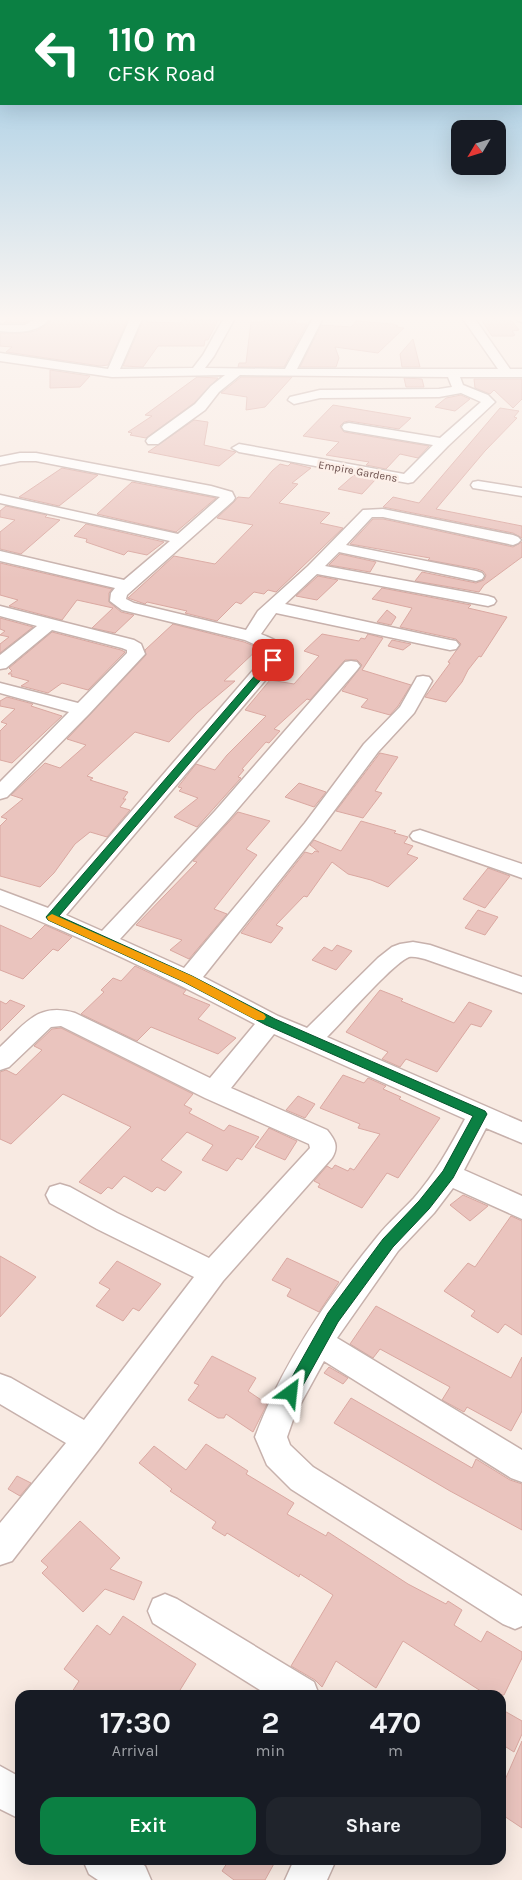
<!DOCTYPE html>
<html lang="en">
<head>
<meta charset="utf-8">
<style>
	:root { --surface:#171b24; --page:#20242c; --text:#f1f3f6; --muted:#9ea1a6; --accent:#0b8043 }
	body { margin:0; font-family:Karla,sans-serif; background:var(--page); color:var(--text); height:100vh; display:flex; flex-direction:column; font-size:19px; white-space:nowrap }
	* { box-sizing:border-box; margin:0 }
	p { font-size:16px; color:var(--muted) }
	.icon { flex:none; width:28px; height:28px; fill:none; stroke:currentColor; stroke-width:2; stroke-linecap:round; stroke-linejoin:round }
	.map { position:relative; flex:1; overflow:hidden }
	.side { position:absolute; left:15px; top:1690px; width:491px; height:175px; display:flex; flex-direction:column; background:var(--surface); border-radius:15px; box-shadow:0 5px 20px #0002 }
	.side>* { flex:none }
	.hud { position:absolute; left:0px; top:0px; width:522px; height:105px; box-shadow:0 5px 20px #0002; background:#0b8043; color:#fff; overflow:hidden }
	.needle { width:32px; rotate:232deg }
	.tools { position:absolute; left:451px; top:120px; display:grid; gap:10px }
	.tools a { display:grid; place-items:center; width:55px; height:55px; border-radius:10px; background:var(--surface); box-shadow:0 5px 20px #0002; font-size:25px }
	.pin { position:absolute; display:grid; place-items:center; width:42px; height:42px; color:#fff; margin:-21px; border-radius:10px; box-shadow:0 2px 8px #0006 }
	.me { position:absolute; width:55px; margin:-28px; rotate:30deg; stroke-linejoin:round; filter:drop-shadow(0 0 4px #0008) }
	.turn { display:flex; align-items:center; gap:18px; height:105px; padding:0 25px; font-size:22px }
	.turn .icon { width:65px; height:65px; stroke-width:2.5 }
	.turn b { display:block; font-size:35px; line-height:42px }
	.eta { display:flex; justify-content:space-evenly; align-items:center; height:85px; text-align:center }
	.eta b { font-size:30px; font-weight:700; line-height:35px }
	.cta { display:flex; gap:10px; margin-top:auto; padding:10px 25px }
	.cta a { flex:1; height:58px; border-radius:15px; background:var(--accent); color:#fff; font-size:20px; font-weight:700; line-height:58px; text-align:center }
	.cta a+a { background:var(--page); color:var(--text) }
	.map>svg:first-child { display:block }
	.building { fill:#eac4be; stroke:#daa8a1 }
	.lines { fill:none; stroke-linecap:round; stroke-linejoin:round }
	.minor-casing { stroke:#c7b1ac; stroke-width:3 }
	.minor { fill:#fff; fill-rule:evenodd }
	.route { fill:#0b8043; stroke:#07532c }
	.slow { fill:#f59e0b }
	.labels { text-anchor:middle; stroke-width:5; stroke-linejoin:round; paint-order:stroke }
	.far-street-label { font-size:11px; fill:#6c504d; stroke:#fcefe8 }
</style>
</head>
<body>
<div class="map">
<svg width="522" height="1880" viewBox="0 0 522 1880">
	<rect width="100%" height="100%" fill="#f8eae2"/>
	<path class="building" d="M12,316H37L24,323H4Z
		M55,316H88L128,319L108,365L100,366L6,352L12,347L0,346V333H22L36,331L49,323Z
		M483,316H508L519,330L512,331L515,335L513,336H492L480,318H485Z
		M183,319L218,320L208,340H205L204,346H158L143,367L123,366L143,320H148L147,322L180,323Z
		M264,319L296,321L295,324H307L284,367H238L239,363H246L251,322H263Z
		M356,321L393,324L398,326L396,327L404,328L378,353L335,347L339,358L336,367H300L321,325L351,327Z
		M413,339L420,367H402L400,354Z
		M50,370L90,376L80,387L50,388Z
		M197,377L218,378L194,403L146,438L130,435L132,433L128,432L152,416L145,415Z
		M241,377H292L265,407L246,410L247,397L221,393Z
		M404,378L422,379L424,387H406Z
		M474,379H522V399L513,408L494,390L490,394L475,388Z
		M461,395L470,399L455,411L435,407L446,398Z
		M333,405L411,418L399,429L349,421L344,422L340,426L344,432L429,446L418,458L400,454L386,469L366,465L369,462L326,455L339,442L303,436Z
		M500,408L519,411L514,417L517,418L485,451L436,509L522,526V538L513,533L383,507L393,497L419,503Z
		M194,420L208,422L204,445L236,452L219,466L148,452Z
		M291,463L311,468L292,483L298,484L279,503L330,513L320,523L343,528L276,592L268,590L264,594L254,592L241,604L236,602L217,621L185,613L187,611L147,602L145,604L128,598L174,556L215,564L253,525L217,518L234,502L238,497L249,498L272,471L280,464L288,466Z
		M62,468L98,475L59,506L19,497Z
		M354,475L376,479L362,494L338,489Z
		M132,482L216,498L176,532L97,514Z
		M6,506L47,515L45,517L60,520L21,554L0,549V532L15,520L0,517V511Z
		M373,519H383L513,547L522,542V557L484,585L479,592L415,581L422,572L476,583L484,580L486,575L483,571L477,569L428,560L430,558L350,544Z
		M86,524L164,542L147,555L128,551L124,555L86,542L87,539L74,536Z
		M340,554L376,562L370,572L329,565Z
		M0,563L112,589L109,593V602L121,612L134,615L115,633L92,628L113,608L77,600L62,620L9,606L18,600L0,595Z
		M318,576L338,580L317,600L296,596Z
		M382,588L471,605L468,608L507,617L481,657L479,656L468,670L462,682L446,702L425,697L450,663L448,662L461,644L456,639L400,627L412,608L372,599Z
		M387,610L396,617L391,625L377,622Z
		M0,618L33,627L0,653V644L9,637L0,635L5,631L0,629Z
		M173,624L244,642L259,648L224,681H235L197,713L169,742L135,732L87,776L93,778L90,780L128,792L123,799H126L120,807L130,810L107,837L90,832L75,844L54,873L40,887L0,876V826L7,819L1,817L23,799L11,795L45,763L60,768L86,745L67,739L146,655L145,650Z
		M52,632L121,650L125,652L88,690L62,683L48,693L21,686L29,681L11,676L12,674H8L12,671L9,668Z
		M322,634L359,641L361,638L365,639L368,634L383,638L362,670L411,685L398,706L390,715L361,707L368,699L342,691L362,665L357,660H345L310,700L307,699L274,729L280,731L269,743L266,742L242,769L244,770L238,777L241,778L197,827L174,817L198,798L179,791L182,788L178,787L196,764L215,770L227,755L266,716L245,710L270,680L294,684L319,656L304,651Z
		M392,640L411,644L403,650L388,646Z
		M7,697L33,704L31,706L62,716L12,763L0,760V731L7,724L1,722L15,709L0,706V701Z
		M380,753L398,757L375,791L382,793L363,818L336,811Z
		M299,783L326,792L314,807L285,797Z
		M238,812L270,821L246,849L257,855L214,909L227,914L189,959L170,950L182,940L136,925L197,862L193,861Z
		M361,821L396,831L394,833L408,837L404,843L413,846L407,854L418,858L388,887L371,880L348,874L332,862L307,897L304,896L276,925L283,928L271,943L241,933L305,852L312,854L315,851L319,852L310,845L314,840L341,851Z
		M488,868L510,876L485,908L463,899Z
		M478,910L498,917L485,935L465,928Z
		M0,925L31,939L45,925L72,937L58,951L53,949L23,979L0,970Z
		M337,945L352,951L336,970L312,960L324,947L332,951Z
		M135,966L186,990L183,994L210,1005L198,1019L236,1038L218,1054L151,1027L137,1041L81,1014L104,992L101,990L113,978L121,981Z
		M380,990L403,999L401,1001L454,1023L469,1002L492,1011L481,1027L471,1024L437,1072L406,1059L400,1067L382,1059L388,1052L346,1032Z
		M10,1000L25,1006L0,1031V1001L6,1004Z
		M61,1028L193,1094L184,1105L192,1109L189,1113L224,1131L229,1125L259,1137L242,1160L237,1158L227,1171L202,1160L213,1145L187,1132L161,1160L182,1172L165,1191L157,1187L152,1192L124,1176L112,1189L108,1187L101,1194L79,1182L131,1127L63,1094L11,1144L0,1139V1072L6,1070L16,1075L42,1050L34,1046L52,1029Z
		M343,1075L364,1083L368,1078L386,1086L383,1089L401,1097L399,1099L440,1118L398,1178L387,1173L362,1208L318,1187L320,1184L314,1181L327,1166L332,1169L335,1165L348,1171L350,1168L354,1170L380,1134L358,1128L360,1124L320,1108Z
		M298,1096L315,1104L305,1118L286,1110Z
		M269,1128L297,1141L285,1160L255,1147Z
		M463,1195L488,1206L470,1221L450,1205Z
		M511,1216L522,1221V1335L505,1324L498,1333L471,1316L475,1311L444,1291L468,1263L475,1267Z
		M0,1256L36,1277L0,1317Z
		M287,1258L339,1282L319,1312L287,1296L291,1289L272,1280Z
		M117,1261L161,1284L139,1311L133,1308L123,1321L96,1306L110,1289L99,1283Z
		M376,1306L511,1378L522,1357V1411L511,1431L467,1407L464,1412L442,1400L450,1387L380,1349L373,1358L350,1344Z
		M212,1356L256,1378L248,1391L267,1404L253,1432L226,1414L224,1418H218L188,1400L199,1385L194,1383Z
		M329,1367L348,1378L343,1384L324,1373Z
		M351,1398L472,1468L476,1459L510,1480L522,1484V1530L450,1491L334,1423Z
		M206,1444L248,1471L246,1474L294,1503L287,1514L326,1536L328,1532L408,1584L446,1604L448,1601L462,1610L454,1625L481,1642L487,1631L522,1652V1658L504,1695H487L403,1641L376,1688L336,1661L322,1687L315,1680L291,1666L333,1595L300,1574L299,1577L227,1533L225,1536L212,1528L216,1522L170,1491L172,1489L139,1463L154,1446L186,1470Z
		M17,1476L31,1483L20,1496L8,1489Z
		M80,1521L120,1558L110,1569L142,1582L134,1600L105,1589L83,1612L42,1573L48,1567L41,1561Z
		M123,1616L196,1664L177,1695H70L79,1681L64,1669L97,1625L110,1635Z
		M501,1709L522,1721V1734L514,1752L501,1744Z
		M522,1741V1828L501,1814V1789Z
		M229,1860H276L265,1880H234L222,1871Z"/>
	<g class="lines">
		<g class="minor-casing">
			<path id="minor" d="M40,316H53C39,333 20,333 0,331V325H25Z
				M131,316H143L120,369L193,368L203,355L225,316H236L214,356L205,368L285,369L314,316H324L297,369H498L461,316H473L510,369H522V377H460L463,385L488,395L495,402L448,446L413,482L408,483L239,452L232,448L239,444L404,474L433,445L349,431L344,430L342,427L344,424L349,423L440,438L481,402L461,393L439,397L320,398L294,404L288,400L290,397L320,390L439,389L452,387L448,377L240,375L219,392L205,410L158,444H148L146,441L148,438L195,404L211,386L225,375L112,377L0,361V353L108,369Z
				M514,316H522V322L518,321Z
				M20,453H36L211,486L232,492L235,498L233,501L127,595L126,599L134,603L246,630L258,611L308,566L363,510L383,509L513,535L518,537L521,540L518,543L513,545L383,517H372L346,545L476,571L482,573L484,576L482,579L476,581L339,552L325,566L488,596L494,598L496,601L494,604L488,606L317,574L285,604L450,640L456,641L459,645L456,649L450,650L276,613L261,634C276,641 293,644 279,664L66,915L102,931L215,811L345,662L351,661L357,662L360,666L357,670L229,819L120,939L184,968L305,823L364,744L400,707L417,677L423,676L429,677L432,681L414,713L378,752L319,831L203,977L278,1016L307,1028L378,958L392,947L400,944L413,942L430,945L522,977V993L425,959C420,958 414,956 409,957C393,963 343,1021 327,1037L522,1122V1143L486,1128L464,1170L522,1196V1219L453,1188L434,1213L398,1251L337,1338L522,1450V1482L511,1478L324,1361L295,1414L287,1437L290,1445L313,1467L522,1596V1626L515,1629L503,1624L291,1489L267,1465L255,1437C282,1364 328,1297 377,1237C388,1223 402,1211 414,1198C435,1174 450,1147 465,1119L274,1034L231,1088L327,1130C335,1140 339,1146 332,1158L223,1281L99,1449L12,1561L0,1565V1523L66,1443L0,1404V1374L11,1378L84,1420L194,1277L97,1229L50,1203L46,1195L50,1187L60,1184L70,1187L117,1213L209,1258L310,1148L309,1144L205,1098L61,1026L51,1027L9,1067L0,1070V1047C25,1024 38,1002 75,1013L210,1078L255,1024C172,980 87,939 0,905V890L48,908L267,654V650L245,640L122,610L110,601L111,593L115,588L0,561V551L124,580L170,541L0,503V495L178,534L220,497L36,461H20L0,465V457Z
				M478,481L522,488V496L473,488L471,485L473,482Z
				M0,606L134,640L141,644L145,654L89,714L7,797L0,799V782L69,712L0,693V683L78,703L127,653V650L122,648L52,630L6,668L0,669V655L37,626L0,616Z
				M420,830L522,864V878L413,840L410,836L413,832Z
				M165,1594L177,1599L314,1682L319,1695H268L153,1623L148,1611L153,1599Z
				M0,1766L20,1777V1819L0,1809Z
				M83,1860H136L145,1866L151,1880H98L89,1874Z
				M294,1860H336L327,1880H285Z"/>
		</g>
		<use href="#minor" class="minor"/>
	</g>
	<linearGradient id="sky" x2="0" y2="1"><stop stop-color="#95c5e2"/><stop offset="0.55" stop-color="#fcf6f2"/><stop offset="1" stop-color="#fcf6f2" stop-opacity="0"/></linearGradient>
	<rect width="522" height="579" fill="url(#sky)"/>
	<path class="route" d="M273,657L276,658V662L59,916L192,976L275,1019L485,1111L487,1114L453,1178L429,1209L393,1247L338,1322L296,1398L291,1400L285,1398L283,1393L328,1313L383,1239L419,1201L443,1171L473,1116L266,1025L184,982L48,920L46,917L270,658Z"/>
	<path class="slow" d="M52,914L192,976L264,1014L266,1017L264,1020H256L184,982L48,920L47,917Z"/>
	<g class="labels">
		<g class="far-street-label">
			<text transform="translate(358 471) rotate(10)" y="4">Empire Gardens</text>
		</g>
	</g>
</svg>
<div class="tools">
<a><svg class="needle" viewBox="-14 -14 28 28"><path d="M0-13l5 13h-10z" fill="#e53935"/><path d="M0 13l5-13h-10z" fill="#9ea1a6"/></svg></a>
</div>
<div class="pin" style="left:273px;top:660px;background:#d93025"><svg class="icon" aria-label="arrive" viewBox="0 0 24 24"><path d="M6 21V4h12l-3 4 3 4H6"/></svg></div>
<svg class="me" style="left:291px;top:1393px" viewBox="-20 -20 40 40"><path d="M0-17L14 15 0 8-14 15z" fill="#0b8043" stroke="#fff" stroke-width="4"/></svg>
<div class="hud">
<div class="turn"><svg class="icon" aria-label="left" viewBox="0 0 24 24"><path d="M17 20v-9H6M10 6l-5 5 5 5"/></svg><div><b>110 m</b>CFSK Road</div></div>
</div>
<section class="side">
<div class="eta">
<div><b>17:30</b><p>Arrival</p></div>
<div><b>2</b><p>min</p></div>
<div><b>470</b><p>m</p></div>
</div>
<div class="cta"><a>Exit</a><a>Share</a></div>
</section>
</div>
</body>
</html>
